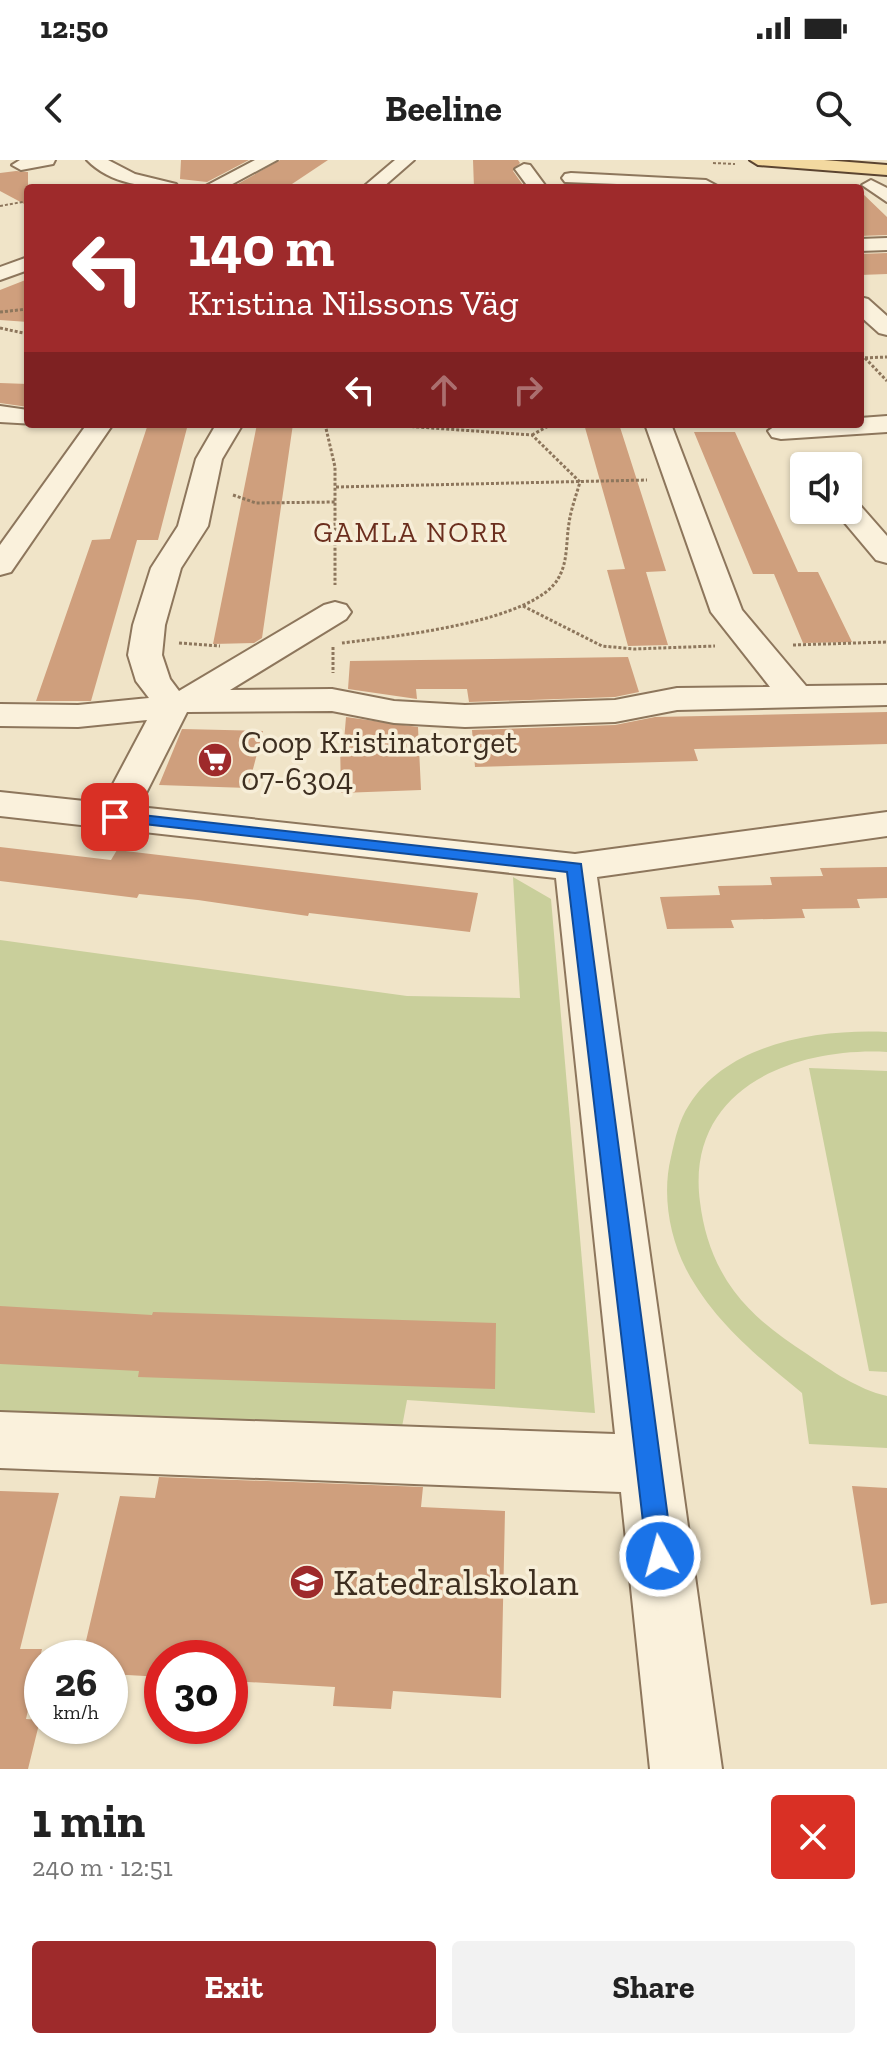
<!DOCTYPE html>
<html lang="en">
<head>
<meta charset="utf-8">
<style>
	:root { --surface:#fff; --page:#f2f2f2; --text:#222; --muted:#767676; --accent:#9e2a2b }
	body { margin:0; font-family:"Zilla Slab",serif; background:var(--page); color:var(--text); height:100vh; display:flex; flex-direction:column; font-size:30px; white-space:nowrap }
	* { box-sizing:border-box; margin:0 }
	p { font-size:26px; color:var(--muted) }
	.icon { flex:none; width:44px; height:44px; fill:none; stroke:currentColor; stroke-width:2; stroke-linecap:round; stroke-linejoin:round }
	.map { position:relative; height:1609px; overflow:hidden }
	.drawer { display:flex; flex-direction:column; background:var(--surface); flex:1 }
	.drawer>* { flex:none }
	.guide { position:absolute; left:24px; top:24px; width:840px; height:244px; border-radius:8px; box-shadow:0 2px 6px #0004; background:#9e2a2b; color:#fff; overflow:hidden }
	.fabs { position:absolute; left:790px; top:292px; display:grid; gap:16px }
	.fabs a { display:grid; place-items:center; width:72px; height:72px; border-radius:8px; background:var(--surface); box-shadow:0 2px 6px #0004; font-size:40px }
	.speed { position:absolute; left:24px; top:1480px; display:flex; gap:16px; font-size:40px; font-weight:700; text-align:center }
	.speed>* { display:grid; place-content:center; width:104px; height:104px; border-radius:50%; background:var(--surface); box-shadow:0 2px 6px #0004; line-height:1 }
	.speed small { font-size:20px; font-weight:400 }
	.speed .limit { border:12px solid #d22; background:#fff; color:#111 }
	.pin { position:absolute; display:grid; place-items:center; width:68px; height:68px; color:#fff; margin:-34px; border-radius:16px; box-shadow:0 4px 12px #0006 }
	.me { position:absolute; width:88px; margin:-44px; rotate:353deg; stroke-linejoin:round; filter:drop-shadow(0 0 6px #0008) }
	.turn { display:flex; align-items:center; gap:28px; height:168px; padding:0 32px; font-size:36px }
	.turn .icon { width:104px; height:104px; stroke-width:2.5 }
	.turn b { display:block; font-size:56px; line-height:68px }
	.lanes { display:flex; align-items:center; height:76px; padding:0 32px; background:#0003; justify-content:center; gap:40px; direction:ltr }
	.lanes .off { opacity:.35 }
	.round { display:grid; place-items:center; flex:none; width:84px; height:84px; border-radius:8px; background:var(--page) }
	.headline { display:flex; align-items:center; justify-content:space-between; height:136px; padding:0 32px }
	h1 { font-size:48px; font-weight:700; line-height:60px }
	.action { display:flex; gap:16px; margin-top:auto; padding:16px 32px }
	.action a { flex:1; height:92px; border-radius:8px; background:var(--accent); color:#fff; font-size:32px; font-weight:700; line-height:92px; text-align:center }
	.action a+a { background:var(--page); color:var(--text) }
	.status { display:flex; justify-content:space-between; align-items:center; height:56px; padding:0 40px; background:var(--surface); direction:ltr }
	.status svg { height:22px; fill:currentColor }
	header { display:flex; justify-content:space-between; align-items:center; height:104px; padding:0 32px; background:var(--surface); font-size:36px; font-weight:700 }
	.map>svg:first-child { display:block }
	.green { fill:#c9cf9b }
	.building { fill:#cf9f7d }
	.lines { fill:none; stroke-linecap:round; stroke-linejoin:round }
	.minor-casing { stroke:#8d765c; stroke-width:4 }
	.major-casing { stroke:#5b4430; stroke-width:4 }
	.path-far1 { stroke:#8d765c; stroke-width:2; stroke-dasharray:3 2; stroke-linecap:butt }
	.path { stroke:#8d765c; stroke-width:3; stroke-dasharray:3 2; stroke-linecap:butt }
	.minor { fill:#faf1dc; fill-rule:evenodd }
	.major { fill:#f3d9a0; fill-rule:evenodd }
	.route { fill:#1a73e8; stroke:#114b97; stroke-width:2 }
	.labels { text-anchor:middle; stroke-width:7; stroke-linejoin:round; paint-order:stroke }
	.far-neighbourhood-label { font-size:28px; letter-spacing:2px; fill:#6b2e1e; stroke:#f7eed8 }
	.poi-label { font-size:32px; fill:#3d2e20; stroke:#f7eed8; text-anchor:start }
	.near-poi-label { font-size:38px; fill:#3d2e20; stroke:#f7eed8; text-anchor:start }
</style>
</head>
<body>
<div class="status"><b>12:50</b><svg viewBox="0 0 49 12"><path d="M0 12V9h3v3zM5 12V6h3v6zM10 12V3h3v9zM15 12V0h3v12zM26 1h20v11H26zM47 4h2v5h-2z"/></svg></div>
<header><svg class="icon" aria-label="back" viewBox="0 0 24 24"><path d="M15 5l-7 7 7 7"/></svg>Beeline<svg class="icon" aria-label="search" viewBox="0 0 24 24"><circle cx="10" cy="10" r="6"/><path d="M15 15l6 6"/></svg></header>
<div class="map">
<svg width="887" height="1609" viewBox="0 0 887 1609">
	<rect width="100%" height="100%" fill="#f0e4c8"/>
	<path class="green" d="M513,717L551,739L595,1253L407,1240L399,1283L0,1262V780L407,836L520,838Z
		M887,872V892C793,887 685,929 700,1042C704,1074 714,1104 734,1131C754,1158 780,1176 807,1194C832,1211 857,1229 887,1236V1288L809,1284L802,1233C757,1196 714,1162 686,1109C669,1076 662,1033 671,997C675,979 679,960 689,945C728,882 820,869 887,872Z
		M809,908L887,911V1212L869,1211Z"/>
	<path class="building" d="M181,0H249L207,22L180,19Z
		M280,0H328L286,28L236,25Z
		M473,0H518L520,3L513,11L525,28H474Z
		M16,11L28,12V46L0,31V13Z
		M860,31L887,57V75L860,76Z
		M887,93V114L860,115V94Z
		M28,119V162L0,160V130Z
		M0,223L28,224V247L0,243Z
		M148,264H188L158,380H137L91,541H36L92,380L110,379Z
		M257,264H293L262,478L254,483L213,484Z
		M584,264H619L666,411L646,412L668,485L628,486L607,410L625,409Z
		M694,272H735L798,412H818L852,482L803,483L774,414H753Z
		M628,497L639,532L615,537L469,542L467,529H416L417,539L348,529L350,501Z
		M887,552V584L694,589L698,601L475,607L472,570L615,565L655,557Z
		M346,557L418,567L421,630L341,633L340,581H344Z
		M182,569L263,571L248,628L159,625Z
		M0,687L111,700L117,690L478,733L470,772L309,753L308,756L198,740L139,734L137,738L0,721Z
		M887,707V738L857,739L860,748L802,749L805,758L731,760L734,768L667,769L660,737L720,735L718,726L772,725L770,717L823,716L820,708Z
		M0,1146L152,1155L153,1152L496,1163L495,1229L138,1217L139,1211L0,1204Z
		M159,1317L423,1327L421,1347L505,1351L501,1538L393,1531L391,1549L333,1546L335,1527L230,1521V1498H162V1517L110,1514V1498H82L120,1336L155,1338Z
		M852,1326L887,1328V1443L871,1445Z
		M0,1331L59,1333L20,1489H42L26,1559L40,1560L28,1609H0Z"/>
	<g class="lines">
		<g class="minor-casing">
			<path id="minor" d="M55,0L53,4L21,10L12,5L20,0Z
				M87,0H108L135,14L176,24L179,28C147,28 110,24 87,0Z
				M255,0H277L225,28H202Z
				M395,0H414L382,28H362Z
				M524,4L530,5L547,28H529L515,9Z
				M571,13L706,20L721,28L565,22L562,18L565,14Z
				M871,20L887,28V42L862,25Z
				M887,78V90L860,91V79Z
				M28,97V110L0,120V107Z
				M860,137L868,139L887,156V175L879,173L860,156Z
				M0,246L28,250V264H35L0,262Z
				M887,256V272L781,279L772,277L768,271L778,264H860V258Z
				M87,264H113L11,412L0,415V385Z
				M211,264H239L241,267L222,299L208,366L181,408L165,465L162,495L170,519L179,531L324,445L335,442L346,445L351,452L346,459L230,530L332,529L394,541L465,545L615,540L677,528L770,527L711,452L645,264H671L742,450L806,526L887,525V545L677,550L615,562L465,567L394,563L332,551L187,552L139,647L575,694L887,652V676L597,717L722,1609H650L621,1332L0,1308V1252L615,1274L556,718L0,656V632L103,643L147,560L78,567L0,566V544L78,545L149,538L136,521L128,495L133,465L151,408L178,366L196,299L214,268Z
				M848,340L858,343L887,376V403L876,400L834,350H848Z"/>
		</g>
		<g class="major-casing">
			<path id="major" d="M750,0H824L887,5V15L758,5Z"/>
		</g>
		<path class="path-far1" d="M713,3L735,4
			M0,46L28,41"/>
		<path class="path" d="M0,152L28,149
			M0,168L28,174
			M860,198L887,197
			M865,198L887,221
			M325,264L335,307V425
			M532,275L552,264
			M336,327L647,320
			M233,335L256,343L336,342
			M523,446L602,486L634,489L715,486
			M179,483L220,486
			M342,483C390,477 537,462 559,417C568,401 566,381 569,363C571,349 576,336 580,322L532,275L375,264
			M793,485L887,482
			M333,487V513"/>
		<use href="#minor" class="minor"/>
		<use href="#major" class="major"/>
	</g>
	<path class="route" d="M115,652L581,704L673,1396L669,1405L660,1409L650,1405L647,1396L567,712L109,660V653Z"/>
	<defs>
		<g id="supermarket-disc" transform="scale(1.8)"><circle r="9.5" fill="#9e2a2b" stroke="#f7eed8"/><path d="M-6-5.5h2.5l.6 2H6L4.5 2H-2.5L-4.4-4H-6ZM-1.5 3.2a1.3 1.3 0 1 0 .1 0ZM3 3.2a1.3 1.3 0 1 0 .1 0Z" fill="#fff"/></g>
		<g id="school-disc" transform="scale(1.8)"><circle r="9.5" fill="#9e2a2b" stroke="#f7eed8"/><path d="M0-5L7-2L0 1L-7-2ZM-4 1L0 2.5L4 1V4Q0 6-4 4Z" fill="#fff"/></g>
	</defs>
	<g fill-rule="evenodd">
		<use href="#supermarket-disc" x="215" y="600"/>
		<use href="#school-disc" x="307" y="1422"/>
	</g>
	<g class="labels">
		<g class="far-neighbourhood-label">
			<text x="411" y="382">GAMLA NORR</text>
		</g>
		<g class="poi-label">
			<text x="241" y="593">Coop Kristinatorget<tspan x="241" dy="37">07-6304</tspan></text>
		</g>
		<g class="near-poi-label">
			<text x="333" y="1435">Katedralskolan</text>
		</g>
	</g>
</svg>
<div class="fabs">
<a><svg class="icon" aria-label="sound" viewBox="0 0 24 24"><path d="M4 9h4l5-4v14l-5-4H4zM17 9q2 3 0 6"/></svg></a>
</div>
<div class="speed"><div>26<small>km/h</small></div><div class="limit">30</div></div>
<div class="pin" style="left:115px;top:657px;background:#d93025"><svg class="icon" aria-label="arrive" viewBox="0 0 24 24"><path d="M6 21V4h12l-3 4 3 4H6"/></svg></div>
<svg class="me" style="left:660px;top:1396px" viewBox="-20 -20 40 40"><circle r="17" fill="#1a73e8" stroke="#fff" stroke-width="3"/><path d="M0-11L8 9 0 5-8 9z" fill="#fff"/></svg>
<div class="guide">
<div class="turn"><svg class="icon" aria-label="left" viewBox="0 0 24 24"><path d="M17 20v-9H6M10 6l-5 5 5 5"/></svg><div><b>140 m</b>Kristina Nilssons Väg</div></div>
<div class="lanes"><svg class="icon" aria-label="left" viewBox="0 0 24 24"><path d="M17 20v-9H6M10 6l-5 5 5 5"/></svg><svg class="icon off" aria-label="ahead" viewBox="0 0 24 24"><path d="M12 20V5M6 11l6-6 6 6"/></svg><svg class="icon off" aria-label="right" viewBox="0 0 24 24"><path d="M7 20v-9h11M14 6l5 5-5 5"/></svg></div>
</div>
</div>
<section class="drawer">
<div class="headline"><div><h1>1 min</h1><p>240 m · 12:51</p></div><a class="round" style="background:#d93025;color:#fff"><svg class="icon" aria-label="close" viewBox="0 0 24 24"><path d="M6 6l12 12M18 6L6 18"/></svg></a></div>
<div class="action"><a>Exit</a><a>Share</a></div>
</section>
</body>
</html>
